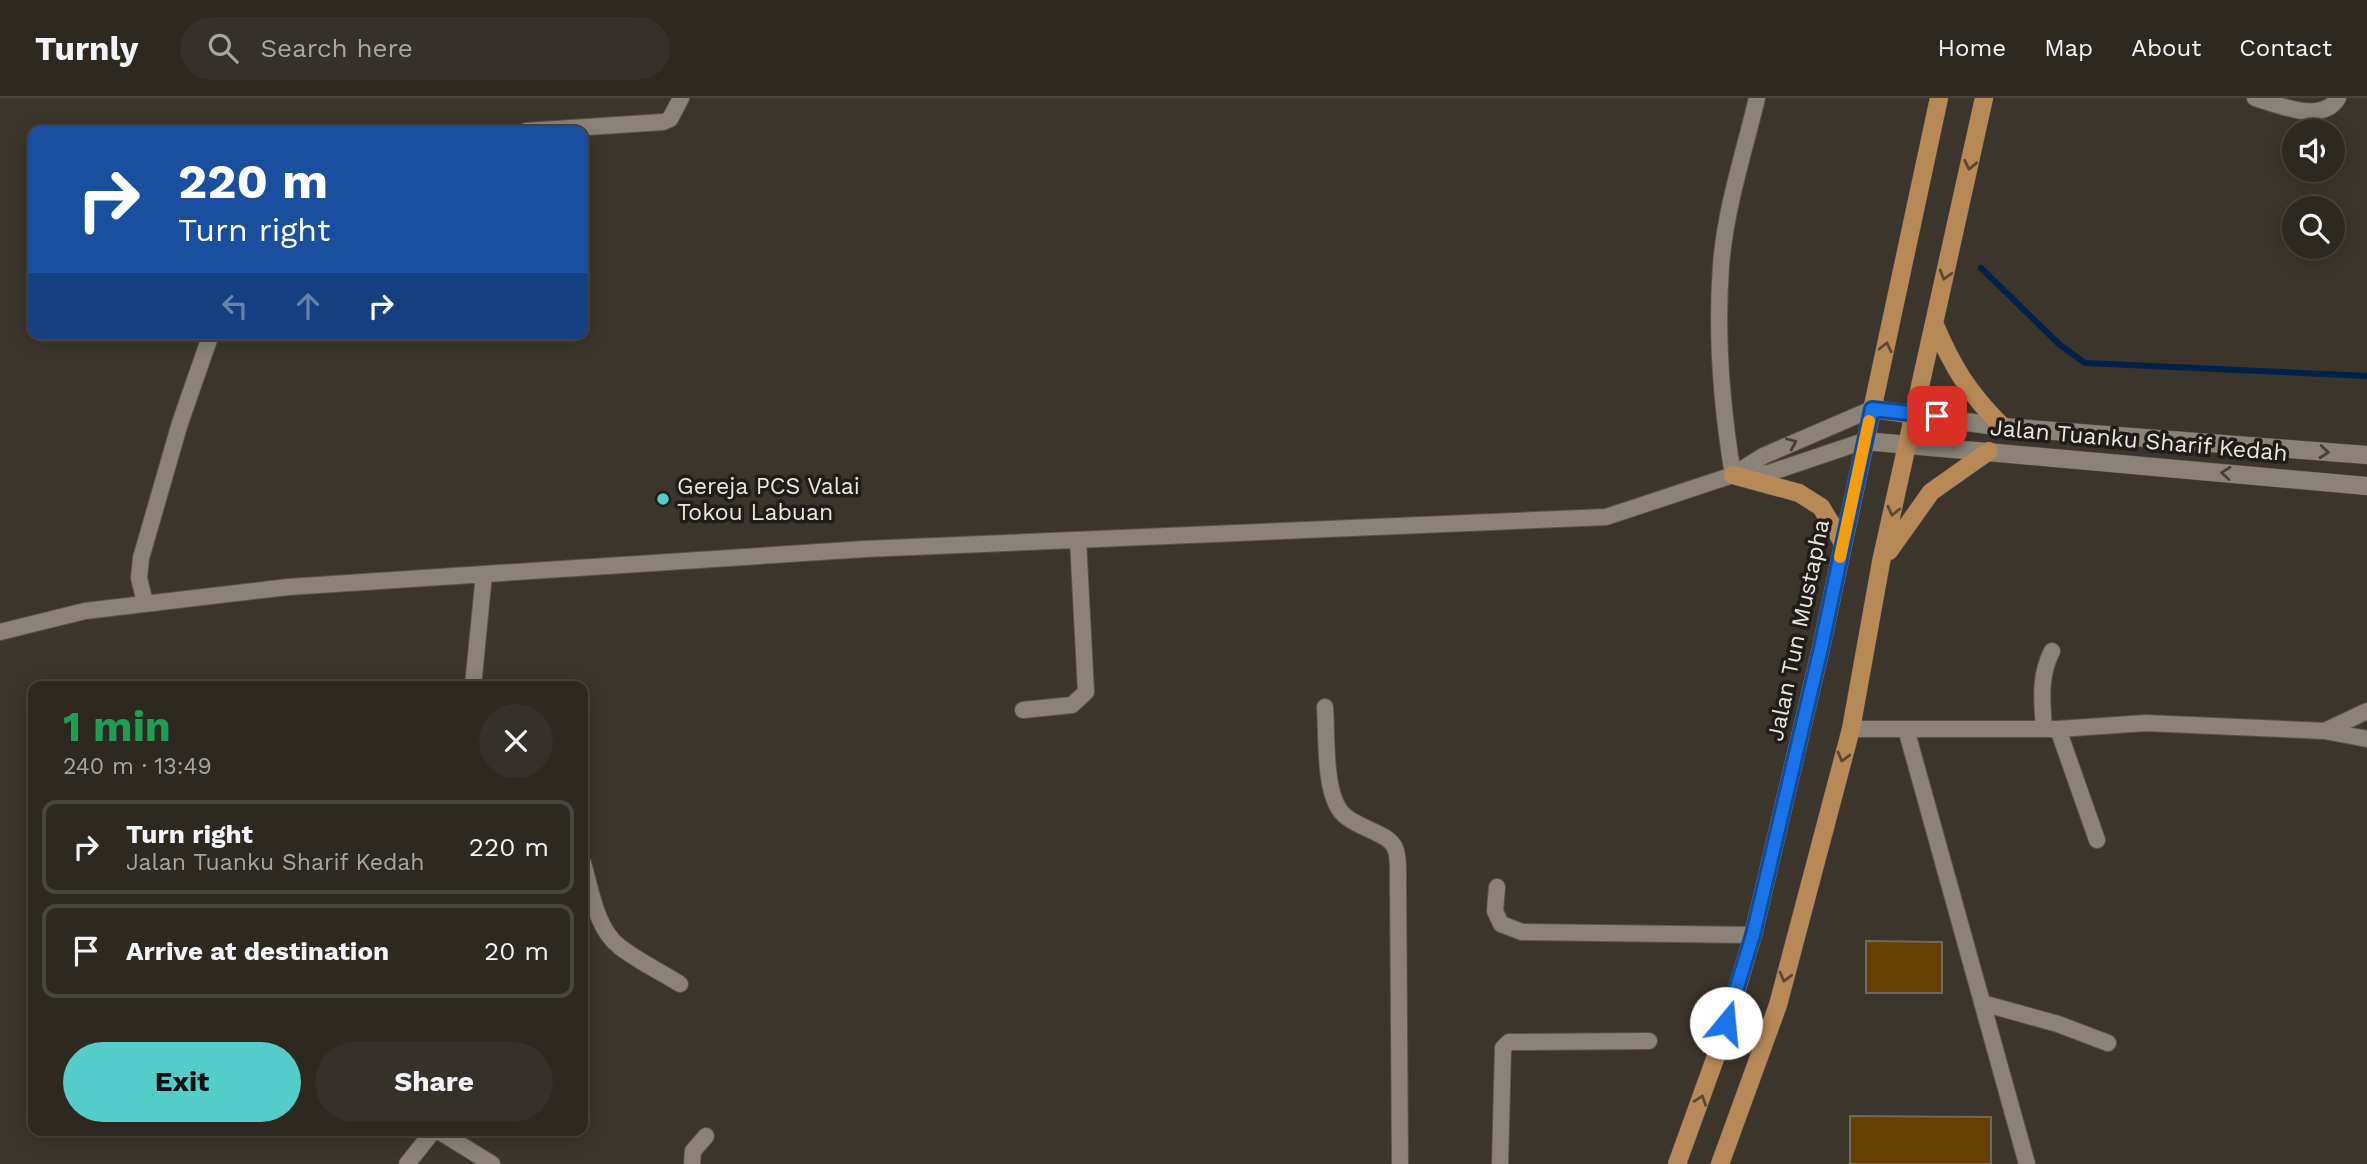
<!DOCTYPE html>
<html lang="en">
<head>
<meta charset="utf-8">
<style>
	:root { --surface:#2d2820; --page:#353029; --text:#f1f3f6; --muted:#a7a6a5; --line:#48443e; --accent:#54cdc8 }
	body { margin:0; font-family:"Work Sans",sans-serif; background:var(--page); color:var(--text); height:100vh; display:flex; flex-direction:column; font-size:26px; white-space:nowrap }
	* { box-sizing:border-box; margin:0 }
	p { font-size:23px; color:var(--muted) }
	.icon { flex:none; width:38px; height:38px; fill:none; stroke:currentColor; stroke-width:2; stroke-linecap:round; stroke-linejoin:round }
	.map { position:relative; flex:1; overflow:hidden }
	.side { position:absolute; left:28px; top:583px; width:560px; height:455px; display:flex; flex-direction:column; background:var(--surface); border-radius:14px; box-shadow:0 4px 18px #0003,0 0 0 2px var(--line) }
	.side>* { flex:none }
	.hud { position:absolute; left:28px; top:28px; width:560px; height:214px; border-radius:14px; box-shadow:0 4px 18px #0003,0 0 0 2px var(--line); background:#1a4fa0; color:#fff; overflow:hidden }
	.tools { position:absolute; left:2282px; top:21px; display:grid; gap:14px }
	.tools a { display:grid; place-items:center; width:63px; height:63px; border-radius:50%; background:var(--surface); box-shadow:0 4px 18px #0003,0 0 0 2px var(--line); font-size:35px }
	.pin { position:absolute; display:grid; place-items:center; width:60px; height:60px; color:#fff; margin:-30px; border-radius:14px; box-shadow:0 4px 10px #0006 }
	.me { position:absolute; width:77px; margin:-38px; rotate:17deg; stroke-linejoin:round; filter:drop-shadow(0 0 5px #0008) }
	.turn { display:flex; align-items:center; gap:24px; height:147px; padding:0 35px; font-size:32px }
	.turn .icon { width:91px; height:91px; stroke-width:2.5 }
	.turn b { display:block; font-size:49px; line-height:60px }
	.lanes { display:flex; align-items:center; height:66px; padding:0 35px; background:#0003; justify-content:center; gap:35px; direction:ltr }
	.lanes .off { opacity:.35 }
	.round { display:grid; place-items:center; flex:none; width:74px; height:74px; border-radius:37px; background:var(--page) }
	.overview { display:flex; align-items:center; justify-content:space-between; height:119px; padding:0 35px }
	h1 { font-size:42px; font-weight:700; line-height:52px; color:#1e9e55 }
	.cta { display:flex; gap:14px; margin-top:auto; padding:14px 35px }
	.cta a { flex:1; height:80px; border-radius:42px; background:var(--accent); color:#111; font-size:28px; font-weight:700; line-height:80px; text-align:center }
	.cta a+a { background:var(--page); color:var(--text) }
	ul { padding:0; list-style:none }
	li { display:flex; align-items:center; gap:21px; height:94px; margin:0 14px 10px; padding:0 21px; border:4px solid var(--line); border-radius:14px }
	li div { flex:1 }
	li b { display:block; font-size:26px }
	li em { font-style:normal }
	header { display:flex; align-items:center; gap:42px; box-sizing:border-box; height:98px; padding:0 35px; background:var(--surface); border-bottom:2px solid var(--line) }
	header strong { font-size:33px }
	nav { display:flex; gap:38px; margin-inline-start:auto; font-size:24px }
	.search { width:490px; height:63px; background:var(--page); display:flex; align-items:center; gap:18px; box-sizing:border-box; padding:0 24px; border-radius:38px; color:var(--muted); font-size:26px }
	.map>svg:first-child { display:block }
	.lines { fill:none; stroke-linecap:round; stroke-linejoin:round }
	.stream { stroke:#002149; stroke-width:6 }
	.building { fill:#644100; stroke:#71695e; stroke-width:2 }
	.street-casing { stroke:#5b544c; stroke-width:18 }
	.secondary-casing { stroke:#5b544c; stroke-width:19 }
	.primary-casing { stroke:#5b544c; stroke-width:19 }
	.street { stroke:#8b8377; stroke-width:16 }
	.secondary { stroke:#8b8377; stroke-width:18 }
	.primary { stroke:#b78957; stroke-width:18 }
	.oneway { stroke:#5c4832 }
	.oneway2 { stroke:#45413a }
	.route-casing { stroke:#114b97; stroke-width:18 }
	.route { stroke:#1a73e8; stroke-width:12 }
	.slow { stroke:#f59e0b; stroke-width:12 }
	.poi-dot { fill:#54cdc8; stroke:#201d19; stroke-width:2.5 }
	.labels { text-anchor:middle; stroke-width:7; stroke-linejoin:round; paint-order:stroke }
	.street-label { font-size:23px; fill:#eae5df; stroke:#201d19 }
	.poi-label { font-size:23px; fill:#eae5df; stroke:#201d19; text-anchor:start }
</style>
</head>
<body>
<header>
<strong>Turnly</strong>
<div class="search"><svg class="icon" aria-label="search" viewBox="0 0 24 24"><circle cx="10" cy="10" r="6"/><path d="M15 15l6 6"/></svg>Search here</div>
<nav><a>Home</a><a>Map</a><a>About</a><a>Contact</a></nav>
</header>
<div class="map">
<svg width="2367" height="1066" viewBox="0 0 2367 1066">
	<rect width="100%" height="100%" fill="#3c352b"/>
	<g class="lines">
		<path class="stream" d="M1981,170L2060,247L2085,265L2367,278"/>
	</g>
	<path class="building" d="M1866,843L1942,844V895H1866Z
		M1850,1018L1991,1019V1066H1850Z"/>
	<g class="lines">
		<g class="street-casing">
			<path id="street" d="M2255,0C2277,6 2322,27 2338,0
				M526,33L663,24L670,21L681,0
				M1733,377C1722,311 1716,235 1721,168C1725,112 1744,55 1757,0
				M1743,377L1769,375L1864,343
				M145,505L139,480L141,460L180,325L211,236
				M0,534L85,513L288,489L865,451L1606,419L1733,377L1763,358L1872,311
				M473,588L484,476
				M1325,609C1327,637 1324,688 1339,711C1351,730 1388,733 1395,750C1399,759 1398,773 1398,783L1400,1066
				M1023,612L1072,607L1086,594L1078,442
				M1851,631H1906L2027,1066
				M1906,631H2058L2146,625L2325,633L2367,641
				M2044,631C2042,603 2039,578 2052,553
				M2058,631L2097,742
				M2325,633L2367,613
				M583,765C591,792 596,831 620,849C638,863 661,874 680,886
				M1497,789L1495,813L1501,826L1522,834L1753,837
				M1982,905L2058,926L2108,945
				M437,1032L492,1066
				M407,1066L434,1032
				M692,1066L693,1053L706,1038
				M1500,1066L1503,950L1509,944L1649,943"/>
		</g>
		<g class="secondary-casing">
			<path id="secondary" d="M1872,311L2003,329L2367,357
				M1864,343L2367,388"/>
		</g>
		<g class="primary-casing">
			<path id="primary" d="M1934,225C1952,268 1969,296 2003,329
				M1733,377L1799,395L1821,409L1843,445
				M1889,453L1931,394L1989,353
				M1677,1066L1720,947L1753,837L1821,550L1939,0
				M1720,1066L1778,907L1851,631L1881,464L1984,0"/>
		</g>
		<use href="#street" class="street"/>
		<use href="#secondary" class="secondary"/>
		<use href="#primary" class="primary"/>
	</g>
	<defs><path id="oneway-chevron" d="M-2-3.5L2.5 0L-2 3.5" fill="none" stroke-width="1.6" stroke-linecap="round" stroke-linejoin="round" transform="scale(1.75)"/></defs>
	<g class="oneway">
		<use href="#oneway-chevron" transform="translate(1970 67) rotate(102)"/>
		<use href="#oneway-chevron" transform="translate(1945 177) rotate(106)"/>
		<use href="#oneway-chevron" transform="translate(1886 249) rotate(-77)"/>
		<use href="#oneway-chevron" transform="translate(1893 413) rotate(103)"/>
		<use href="#oneway-chevron" transform="translate(1843 659) rotate(105)"/>
		<use href="#oneway-chevron" transform="translate(1785 879) rotate(105)"/>
		<use href="#oneway-chevron" transform="translate(1701 1002) rotate(-71)"/>
	</g>
	<g class="oneway2">
		<use href="#oneway-chevron" transform="translate(1792 345) rotate(-23)"/>
		<use href="#oneway-chevron" transform="translate(2324 354) rotate(5)"/>
		<use href="#oneway-chevron" transform="translate(2226 375) rotate(-175)"/>
	</g>
	<g class="lines">
		<g class="route-casing">
			<path id="route" d="M1726,925L1753,837L1821,550L1872,311L1937,318"/>
		</g>
		<use href="#route" class="route"/>
		<path class="slow" d="M1840,459L1869,323"/>
	</g>
	<circle class="poi-dot" cx="663" cy="401" r="7"/>
	<g class="labels">
		<g class="street-label">
			<text transform="translate(2139 342) rotate(5)" y="8">Jalan Tuanku Sharif Kedah</text>
			<text transform="translate(1798 532) rotate(-78)" y="8">Jalan Tun Mustapha</text>
		</g>
		<g class="poi-label">
			<text x="677" y="396">Gereja PCS Valai<tspan x="677" dy="26">Tokou Labuan</tspan></text>
		</g>
	</g>
</svg>
<div class="tools">
<a><svg class="icon" aria-label="sound" viewBox="0 0 24 24"><path d="M4 9h4l5-4v14l-5-4H4zM17 9q2 3 0 6"/></svg></a>
<a><svg class="icon" aria-label="search" viewBox="0 0 24 24"><circle cx="10" cy="10" r="6"/><path d="M15 15l6 6"/></svg></a>
</div>
<div class="pin" style="left:1937px;top:318px;background:#d93025"><svg class="icon" aria-label="arrive" viewBox="0 0 24 24"><path d="M6 21V4h12l-3 4 3 4H6"/></svg></div>
<svg class="me" style="left:1726px;top:925px" viewBox="-20 -20 40 40"><circle r="19" fill="#fff"/><path d="M0-13L10 11 0 6-10 11z" fill="#1a73e8"/></svg>
<div class="hud">
<div class="turn"><svg class="icon" aria-label="right" viewBox="0 0 24 24"><path d="M7 20v-9h11M14 6l5 5-5 5"/></svg><div><b>220 m</b>Turn right</div></div>
<div class="lanes"><svg class="icon off" aria-label="left" viewBox="0 0 24 24"><path d="M17 20v-9H6M10 6l-5 5 5 5"/></svg><svg class="icon off" aria-label="ahead" viewBox="0 0 24 24"><path d="M12 20V5M6 11l6-6 6 6"/></svg><svg class="icon" aria-label="right" viewBox="0 0 24 24"><path d="M7 20v-9h11M14 6l5 5-5 5"/></svg></div>
</div>
<section class="side">
<div class="overview"><div><h1>1 min</h1><p>240 m · 13:49</p></div><a class="round"><svg class="icon" aria-label="close" viewBox="0 0 24 24"><path d="M6 6l12 12M18 6L6 18"/></svg></a></div>
<ul>
<li><svg class="icon" aria-label="right" viewBox="0 0 24 24"><path d="M7 20v-9h11M14 6l5 5-5 5"/></svg><div><b>Turn right</b><p>Jalan Tuanku Sharif Kedah</p></div><em>220 m</em></li>
<li><svg class="icon" aria-label="arrive" viewBox="0 0 24 24"><path d="M6 21V4h12l-3 4 3 4H6"/></svg><div><b>Arrive at destination</b></div><em>20 m</em></li>
</ul>
<div class="cta"><a>Exit</a><a>Share</a></div>
</section>
</div>
</body>
</html>
